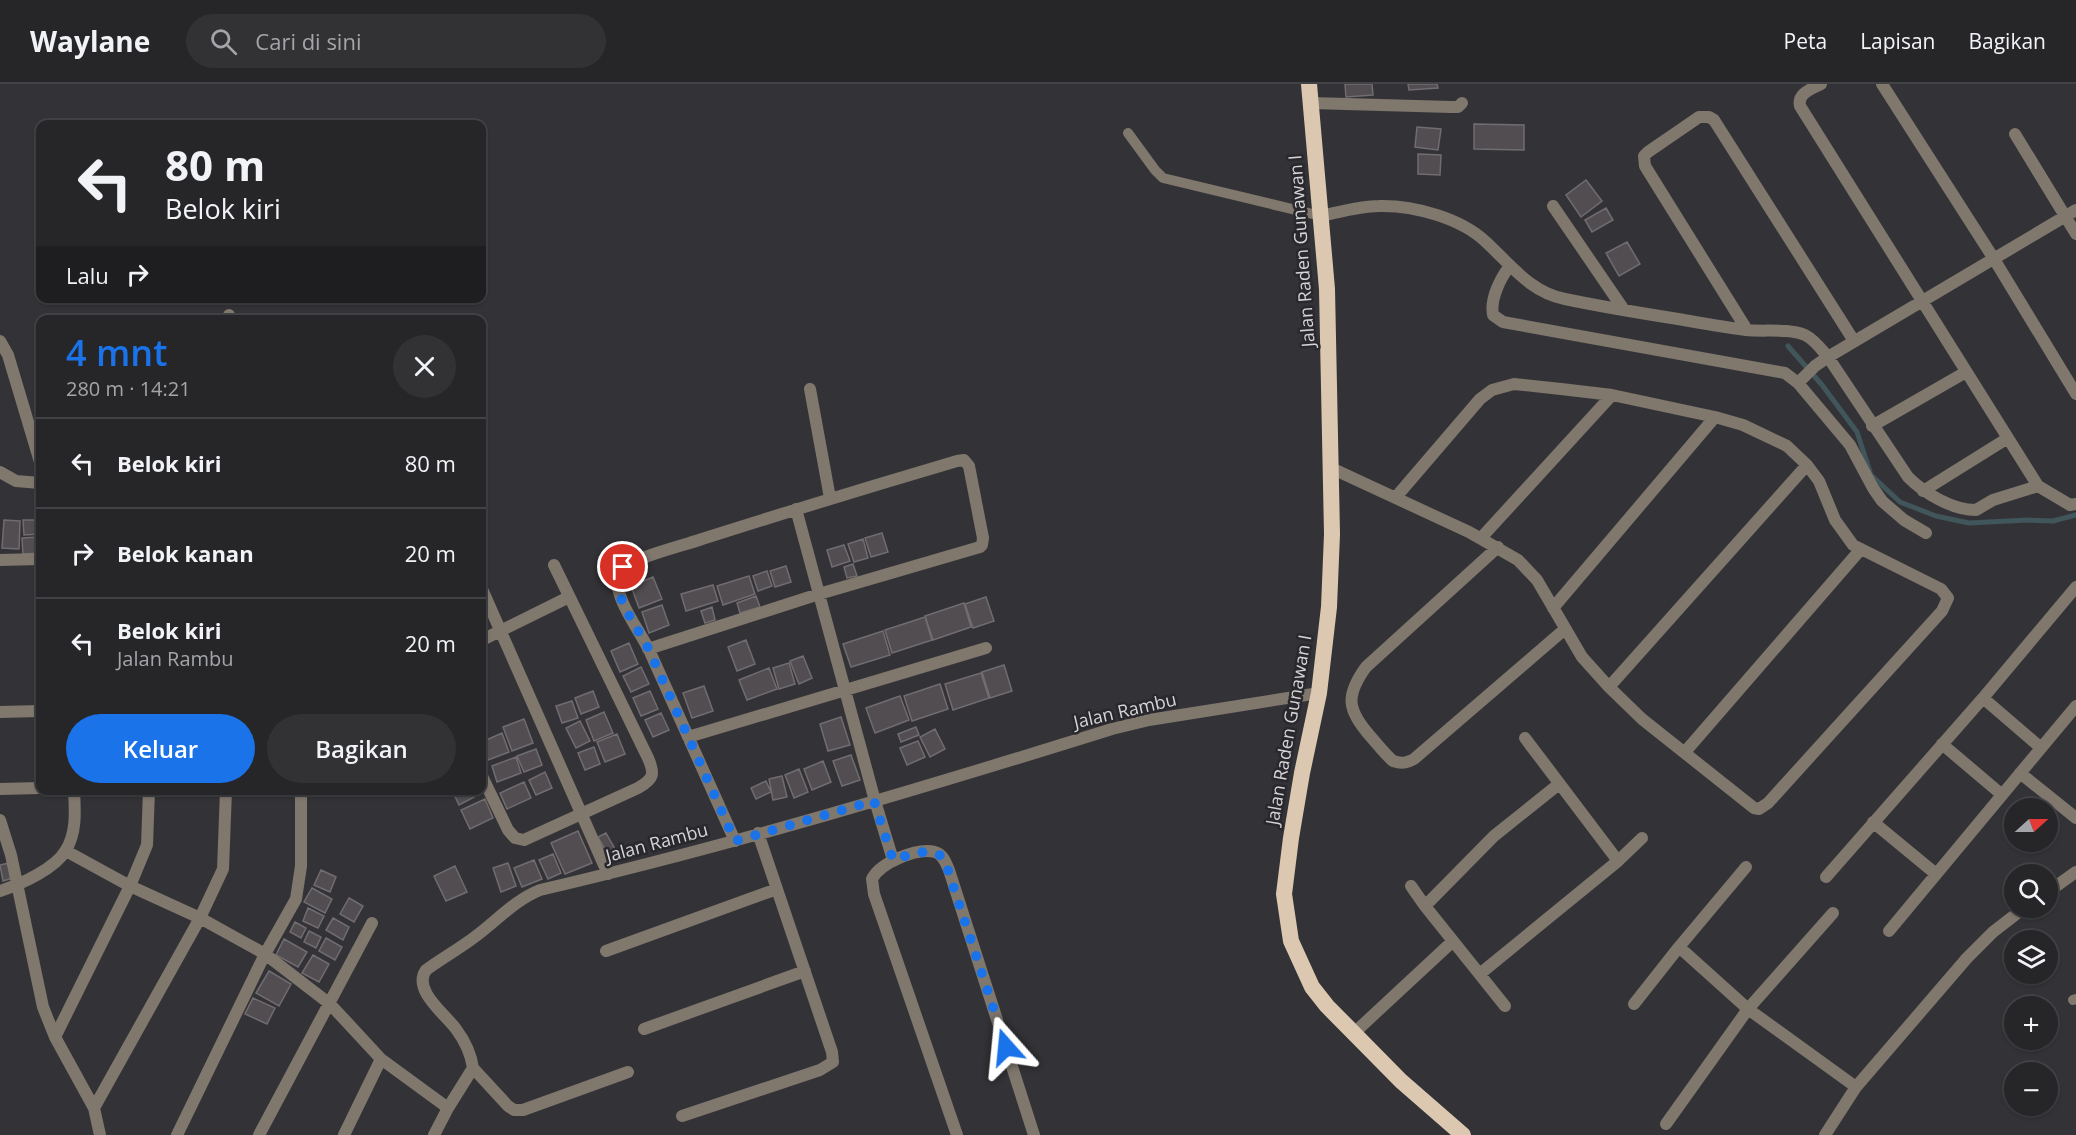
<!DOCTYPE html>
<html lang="id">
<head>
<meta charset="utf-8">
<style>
	:root { --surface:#262629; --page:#323235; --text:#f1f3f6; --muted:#a4a5a8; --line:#424346; --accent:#1a73e8 }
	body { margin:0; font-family:"Open Sans",sans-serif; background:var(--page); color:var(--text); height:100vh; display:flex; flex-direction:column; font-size:22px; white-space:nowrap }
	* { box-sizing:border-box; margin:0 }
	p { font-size:20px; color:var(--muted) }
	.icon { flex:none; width:33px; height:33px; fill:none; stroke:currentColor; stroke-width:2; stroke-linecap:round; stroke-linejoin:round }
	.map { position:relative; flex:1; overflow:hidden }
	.sheet { position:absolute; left:36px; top:231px; width:450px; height:480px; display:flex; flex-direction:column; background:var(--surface); border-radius:12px; box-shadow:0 2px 4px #0004,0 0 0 2px var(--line) }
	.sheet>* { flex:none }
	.top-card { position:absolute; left:36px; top:36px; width:450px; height:183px; border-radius:12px; box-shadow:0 2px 4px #0004,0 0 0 2px var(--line); background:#262629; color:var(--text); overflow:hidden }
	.needle { width:39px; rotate:69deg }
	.fabs { position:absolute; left:2004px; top:714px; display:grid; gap:12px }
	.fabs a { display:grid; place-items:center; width:54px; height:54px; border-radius:50%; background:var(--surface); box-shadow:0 2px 4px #0004,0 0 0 2px var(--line); font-size:30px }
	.pin { position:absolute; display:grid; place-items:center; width:51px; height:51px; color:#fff; margin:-26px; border:3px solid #fff; border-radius:50%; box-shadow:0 2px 6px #0007 }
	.me { position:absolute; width:66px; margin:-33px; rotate:342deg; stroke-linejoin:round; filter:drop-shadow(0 0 4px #0008) }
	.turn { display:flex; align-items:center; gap:21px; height:126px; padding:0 30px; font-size:27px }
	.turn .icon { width:78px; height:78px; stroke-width:2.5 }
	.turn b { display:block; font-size:42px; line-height:51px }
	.then { display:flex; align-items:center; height:57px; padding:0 30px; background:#0003; gap:12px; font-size:22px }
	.round { display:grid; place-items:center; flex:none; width:63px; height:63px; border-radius:32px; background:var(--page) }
	.headline { display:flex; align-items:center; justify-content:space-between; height:102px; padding:0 30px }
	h1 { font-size:36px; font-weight:600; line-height:45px; color:var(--accent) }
	.button { display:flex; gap:12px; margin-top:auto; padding:12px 30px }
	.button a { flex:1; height:69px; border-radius:36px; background:var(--accent); color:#fff; font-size:24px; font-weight:600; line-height:69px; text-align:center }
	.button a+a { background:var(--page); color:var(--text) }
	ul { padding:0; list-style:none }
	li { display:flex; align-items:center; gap:18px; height:90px; padding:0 30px; border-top:2px solid var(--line) }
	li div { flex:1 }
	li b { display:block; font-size:22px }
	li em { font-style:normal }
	header { display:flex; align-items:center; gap:36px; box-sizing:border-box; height:84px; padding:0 30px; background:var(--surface); border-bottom:2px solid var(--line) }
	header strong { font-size:28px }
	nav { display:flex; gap:33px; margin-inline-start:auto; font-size:21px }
	.search { width:420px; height:54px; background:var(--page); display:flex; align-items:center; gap:15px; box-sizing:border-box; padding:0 21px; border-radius:33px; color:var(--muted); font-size:22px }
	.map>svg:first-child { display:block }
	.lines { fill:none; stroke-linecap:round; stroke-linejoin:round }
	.stream { stroke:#40565b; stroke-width:5 }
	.building { fill:#514d51; stroke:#706c70; stroke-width:1.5 }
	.service { stroke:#80776d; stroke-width:10 }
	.minor { stroke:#80776d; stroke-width:12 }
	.trunk { stroke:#dcc8b0; stroke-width:16 }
	.route { stroke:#1a73e8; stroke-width:10; stroke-dasharray:0 18 }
	.labels { text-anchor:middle; stroke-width:5; stroke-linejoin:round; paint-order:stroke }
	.street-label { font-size:18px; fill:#d5d5d8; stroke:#29292d }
</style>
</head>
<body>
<header>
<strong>Waylane</strong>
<div class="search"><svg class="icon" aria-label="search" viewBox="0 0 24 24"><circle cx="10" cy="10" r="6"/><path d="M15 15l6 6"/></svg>Cari di sini</div>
<nav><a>Peta</a><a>Lapisan</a><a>Bagikan</a></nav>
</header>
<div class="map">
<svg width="2076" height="1051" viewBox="0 0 2076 1051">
	<rect width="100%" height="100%" fill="#333337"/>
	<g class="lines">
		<path class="stream" d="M1788,262L1822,301L1857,348L1871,391L1900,418L1936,432L1969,439L2028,436L2053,437L2076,431"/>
	</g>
	<path class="building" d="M1345,0H1372L1373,11L1346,13Z
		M1408,0H1437L1438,4L1409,6Z
		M1474,40L1524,41V66L1474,65Z
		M1417,43L1441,45L1438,66L1415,63Z
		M1418,70L1441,71L1440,91L1418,90Z
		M1586,96L1602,117L1581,133L1566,111Z
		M1606,124L1613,136L1592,148L1585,136Z
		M1627,158L1640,180L1619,192L1606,169Z
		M4,436L20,437L19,465L2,464Z
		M23,436H39L40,450L24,451Z
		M882,449L888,468L871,473L865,454Z
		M39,453L40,469L23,470L22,454Z
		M863,455L868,474L854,478L848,460Z
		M844,461L850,477L832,483L827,466Z
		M853,480L857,492L847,494L844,483Z
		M786,482L791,498L775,503L770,487Z
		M767,487L772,502L758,507L753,492Z
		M749,492L755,510L723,521L717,502Z
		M653,493L662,515L639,524L631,502Z
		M713,501L718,517L686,527L681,510Z
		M756,512L760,523L740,529L737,519Z
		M986,513L994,537L973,544L965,520Z
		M964,519L971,543L933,556L925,532Z
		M662,521L669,541L649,549L642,528Z
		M712,523L715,536L705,539L701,527Z
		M925,533L932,556L892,569L885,546Z
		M883,547L890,571L851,583L843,560Z
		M746,556L755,580L737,587L728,563Z
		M629,559L638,580L620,588L611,567Z
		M803,572L812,594L799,600L790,577Z
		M789,579L795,600L779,605L773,584Z
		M1004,581L1012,607L990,614L982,588Z
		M641,583L649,600L631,608L623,592Z
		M769,584L777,605L747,616L739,596Z
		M981,589L989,614L953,626L945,600Z
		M940,600L948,625L912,637L904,612Z
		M704,602L713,627L692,634L683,609Z
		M593,607L599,623L581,630L575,614Z
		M650,607L658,625L641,632L633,614Z
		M900,612L909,636L875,649L866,624Z
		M572,617L578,634L562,639L556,622Z
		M604,628L613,649L594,657L586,636Z
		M661,629L669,646L653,653L645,636Z
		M841,633L850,661L828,667L820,640Z
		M524,635L533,659L512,667L503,643Z
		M580,637L590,657L576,664L566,644Z
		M916,643L919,651L901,658L898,650Z
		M935,645L945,665L930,673L920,653Z
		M502,649L509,668L488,676L482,658Z
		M617,650L625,670L605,678L597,658Z
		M918,657L925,673L907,681L900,664Z
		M594,663L600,680L585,686L578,669Z
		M536,665L542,681L524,688L517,672Z
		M851,671L860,696L842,702L833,677Z
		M516,673L521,689L497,698L492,682Z
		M823,677L831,698L812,706L804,685Z
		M799,685L808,708L794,714L785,691Z
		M545,688L552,704L536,711L529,696Z
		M782,692L787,713L773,716L769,695Z
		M766,697L771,708L756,715L751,704Z
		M524,698L531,714L507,725L500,709Z
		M452,706H478L480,710L459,721Z
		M485,715L493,734L470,745L461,726Z
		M578,747L592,779L565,790L551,759Z
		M606,749L615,765L607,769L598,753Z
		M553,770L561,789L548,795L539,776Z
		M534,776L542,795L522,803L514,784Z
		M9,779L13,794L3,797L0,781Z
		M508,779L516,802L501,808L493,784Z
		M455,782L467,808L446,817L434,792Z
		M321,786L336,793L330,808L314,801Z
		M312,804L332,815L325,829L304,818Z
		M349,814L363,822L354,838L340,830Z
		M308,824L324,832L318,844L303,837Z
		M333,834L349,843L343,856L326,846Z
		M295,838L306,844L301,854L290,848Z
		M309,847L321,853L316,864L304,858Z
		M326,854L342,863L335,876L319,867Z
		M284,855L307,868L298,883L276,871Z
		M313,871L329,880L319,898L302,889Z
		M269,887L291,900L279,922L256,909Z
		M253,914L275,924L267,940L245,930Z"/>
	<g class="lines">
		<path class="service" d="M1128,49L1155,86L1163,94L1321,132
			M2073,916L2076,915"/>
		<path class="minor" d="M1821,0C1812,5 1797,9 1800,22L2038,402L2070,421L2076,420
			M1882,0L1994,175L2076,310
			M1311,19L1451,23H1458L1462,19
			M2015,50L2076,150
			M1553,122L1624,226
			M1321,132C1340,128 1360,122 1379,122C1413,121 1461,134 1486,158C1511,181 1530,208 1565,215C1603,223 1640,229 1678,235C1700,239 1723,243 1746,246C1765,248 1787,244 1805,251C1815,256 1821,265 1828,273L1908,393C1924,409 1952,426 1976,426L1993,416L2038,402
			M1509,183C1500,195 1490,215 1493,231L1503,238L1785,289L1798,299L1850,361L1873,404L1882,417L1904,436L1926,449
			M229,231L231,236
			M1747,246L1645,82L1644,72L1648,68L1699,33H1709L1714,36L1854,257
			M0,257L8,271L40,378
			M1798,299L1815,282L1828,273L2076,126
			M810,305L830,414
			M1872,342L1966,288
			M1331,384L1469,448L1518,476L1537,496L1582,573L1609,603L1642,635L1754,724L1759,725L1768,719L1942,527L1948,514L1941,505L1853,461L1835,436L1819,397L1807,381L1787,362L1743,341L1715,333L1612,311L1561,305L1514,300L1492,306L1480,315L1396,413
			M0,388L16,397L40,399
			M1923,407L2008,354
			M796,425L875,717L893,776
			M1481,454L1612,311
			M1498,463L1366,583C1345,612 1347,626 1371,653C1378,661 1385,670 1393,677C1402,680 1406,679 1414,675L1565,545
			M0,476L40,475
			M482,505L608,790
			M1553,524L1715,333
			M482,556L569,513
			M648,565L819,510L980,463L982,461L983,454L969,382L964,376L957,377C872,402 787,428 702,455C679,463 634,473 617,488C614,516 638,543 650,568C678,631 707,694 735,757
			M1609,603L1807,381
			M1983,614L2040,663
			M0,628L40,627
			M688,653L986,564
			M1525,654L1618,777
			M1942,660L2001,710
			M1685,668L1861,465
			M2020,689L2076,734
			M482,692L508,746L515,754L524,756L638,704C654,695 655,690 648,674L554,481
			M0,705L40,704
			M0,736L11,771L43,923L55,953L94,1024L100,1051
			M1873,738L1936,790
			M66,767L130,802L200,834L265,870L330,920L381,975L448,1024
			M1826,793L1983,614L2076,503
			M1411,802L1425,822L1505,922
			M0,807C21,800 55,785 66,766C77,748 75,726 74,706
			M2048,808L2076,788
			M1425,822L1494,752L1559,700
			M1889,847L2076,622
			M1679,863L1748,925L1856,1003
			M606,867L777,805
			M1481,889L1618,777L1642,754
			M1634,920L1679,863L1746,783
			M644,945L805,887
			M1354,949L1453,857
			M55,953L130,802L147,761L149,706
			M473,984L508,1022L514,1026H523L628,988
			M94,1024L200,834L223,785L226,706
			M682,1032L820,986L833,978L832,968L758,749
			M1666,1040L1748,925L1833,829
			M177,1051L265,870L296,815L301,782V706
			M259,1051L372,839
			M344,1051L381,975
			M434,1051L448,1024L473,984C471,970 465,957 456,945C445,930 412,906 426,886C441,875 457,866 472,855C496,838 513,817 540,806C733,761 923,704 1112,645L1149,636L1319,609
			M957,1051L874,810L872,795C880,779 917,763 935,768C943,770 946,779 949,786L1034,1051
			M1825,1051L1856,1003L1967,874L1993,848L2024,824"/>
		<path class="trunk" d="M1309,0L1327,205L1332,450L1329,523L1319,609L1302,689L1291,754L1284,810L1291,857L1312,903L1327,922L1401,997L1463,1051"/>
	</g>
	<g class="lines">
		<path class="route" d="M623,483L617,488C614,516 638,543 650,568C678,631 707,694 735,757L874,717L893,776C911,771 928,762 944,774L1006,963"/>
	</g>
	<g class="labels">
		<g class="street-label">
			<text transform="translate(1302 167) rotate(-94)" y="6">Jalan Raden Gunawan I</text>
			<text transform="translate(1125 627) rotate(-13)" y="6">Jalan Rambu</text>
			<text transform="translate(1289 646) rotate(-80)" y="6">Jalan Raden Gunawan I</text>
			<text transform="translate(657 759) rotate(-15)" y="6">Jalan Rambu</text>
		</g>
	</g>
</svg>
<div class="fabs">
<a><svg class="needle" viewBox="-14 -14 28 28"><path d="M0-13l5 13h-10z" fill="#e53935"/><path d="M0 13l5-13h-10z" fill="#a4a5a8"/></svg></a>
<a><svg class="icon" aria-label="search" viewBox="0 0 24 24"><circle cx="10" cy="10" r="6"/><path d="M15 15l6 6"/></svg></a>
<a><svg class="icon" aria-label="layers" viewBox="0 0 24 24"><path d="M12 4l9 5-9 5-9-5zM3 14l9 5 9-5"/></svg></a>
<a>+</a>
<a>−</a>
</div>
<div class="pin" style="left:623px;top:483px;background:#d93025"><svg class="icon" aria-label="arrive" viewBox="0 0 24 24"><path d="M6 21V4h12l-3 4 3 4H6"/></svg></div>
<svg class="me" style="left:1006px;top:963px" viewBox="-20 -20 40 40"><path d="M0-17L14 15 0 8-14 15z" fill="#1a73e8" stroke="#fff" stroke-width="4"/></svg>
<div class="top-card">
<div class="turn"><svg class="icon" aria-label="left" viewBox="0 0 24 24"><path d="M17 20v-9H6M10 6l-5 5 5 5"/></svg><div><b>80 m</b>Belok kiri</div></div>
<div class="then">Lalu<svg class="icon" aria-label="right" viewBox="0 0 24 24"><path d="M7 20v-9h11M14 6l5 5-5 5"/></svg></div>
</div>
<section class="sheet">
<div class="headline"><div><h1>4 mnt</h1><p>280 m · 14:21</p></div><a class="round"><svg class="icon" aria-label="close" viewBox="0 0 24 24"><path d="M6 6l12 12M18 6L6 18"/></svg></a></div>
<ul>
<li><svg class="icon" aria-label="left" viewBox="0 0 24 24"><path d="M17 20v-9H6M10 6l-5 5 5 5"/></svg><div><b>Belok kiri</b></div><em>80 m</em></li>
<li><svg class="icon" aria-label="right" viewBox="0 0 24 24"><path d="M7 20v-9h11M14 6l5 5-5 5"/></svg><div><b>Belok kanan</b></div><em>20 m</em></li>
<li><svg class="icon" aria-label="left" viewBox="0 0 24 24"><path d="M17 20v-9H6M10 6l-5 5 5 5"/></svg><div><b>Belok kiri</b><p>Jalan Rambu</p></div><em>20 m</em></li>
</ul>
<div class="button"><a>Keluar</a><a>Bagikan</a></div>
</section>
</div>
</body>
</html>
